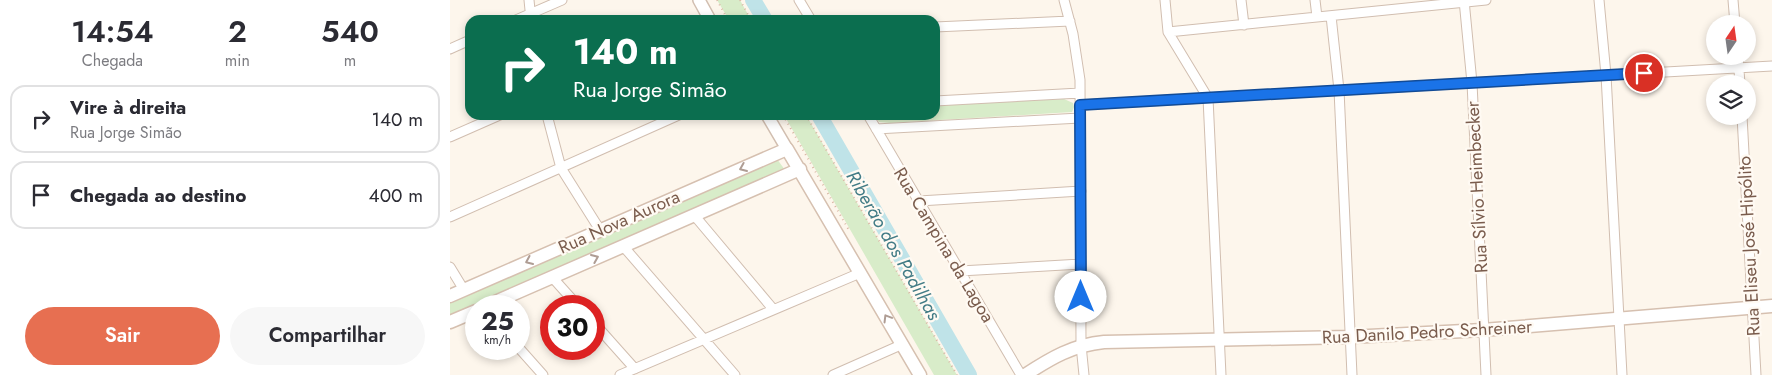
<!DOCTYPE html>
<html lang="pt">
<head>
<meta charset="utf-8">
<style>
	:root { --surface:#fff; --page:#f7f7f7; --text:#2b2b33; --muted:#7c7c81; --line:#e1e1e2; --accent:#e76f51 }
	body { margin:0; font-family:Jost,sans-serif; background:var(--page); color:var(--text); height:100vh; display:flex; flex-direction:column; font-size:19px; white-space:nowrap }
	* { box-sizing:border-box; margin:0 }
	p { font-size:16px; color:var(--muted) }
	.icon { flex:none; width:28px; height:28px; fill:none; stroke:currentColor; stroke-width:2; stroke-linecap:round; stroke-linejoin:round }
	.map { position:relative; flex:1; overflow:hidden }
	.panel { display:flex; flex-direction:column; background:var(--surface); width:450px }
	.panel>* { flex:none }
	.guide { position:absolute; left:15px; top:15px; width:475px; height:105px; border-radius:15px; box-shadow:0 2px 8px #0003; background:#0b6e4f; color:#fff; overflow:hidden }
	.needle { width:32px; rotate:13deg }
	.buttons { position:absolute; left:1256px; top:15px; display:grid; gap:10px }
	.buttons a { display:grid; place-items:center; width:50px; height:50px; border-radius:50%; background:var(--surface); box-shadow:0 2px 8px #0003; font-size:25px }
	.speed { position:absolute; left:15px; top:295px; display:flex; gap:10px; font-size:25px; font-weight:700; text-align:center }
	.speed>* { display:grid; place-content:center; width:65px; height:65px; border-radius:50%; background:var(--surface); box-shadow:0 2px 8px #0003; line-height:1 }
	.speed small { font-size:12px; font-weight:400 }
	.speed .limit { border:8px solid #d22; background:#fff; color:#111 }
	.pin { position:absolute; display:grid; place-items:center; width:42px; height:42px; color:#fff; margin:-21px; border:2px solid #fff; border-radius:50%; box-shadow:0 1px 5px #0007 }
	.me { position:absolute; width:55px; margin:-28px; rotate:0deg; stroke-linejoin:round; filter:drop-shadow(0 0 4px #0008) }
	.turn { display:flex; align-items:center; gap:18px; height:105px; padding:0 25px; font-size:22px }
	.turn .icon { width:65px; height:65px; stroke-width:2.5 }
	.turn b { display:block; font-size:35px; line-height:42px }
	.eta { display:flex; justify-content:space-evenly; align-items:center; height:85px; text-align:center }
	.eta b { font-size:30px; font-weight:600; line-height:35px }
	.button { display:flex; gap:10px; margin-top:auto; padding:10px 25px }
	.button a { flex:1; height:58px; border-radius:30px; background:var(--accent); color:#fff; font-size:20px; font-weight:600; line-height:58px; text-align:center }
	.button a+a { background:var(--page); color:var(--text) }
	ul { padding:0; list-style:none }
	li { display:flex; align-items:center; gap:15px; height:68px; margin:0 10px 8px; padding:0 15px; border:2px solid var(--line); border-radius:15px }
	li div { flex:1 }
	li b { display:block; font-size:19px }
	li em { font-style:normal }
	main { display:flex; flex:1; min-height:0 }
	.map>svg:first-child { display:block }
	.green { fill:#d8ecc9 }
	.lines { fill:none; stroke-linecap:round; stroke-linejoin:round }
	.river { stroke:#bfe3e8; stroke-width:16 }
	.minor-casing { stroke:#d1beb0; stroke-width:11 }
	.tertiary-casing { stroke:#d1beb0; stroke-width:14 }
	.secondary-casing { stroke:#d6c0b0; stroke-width:15 }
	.path { stroke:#d9b8a5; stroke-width:2; stroke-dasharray:1 4; stroke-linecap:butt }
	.minor { stroke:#fff; stroke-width:9 }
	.tertiary { stroke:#fff; stroke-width:11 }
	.secondary { stroke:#fff; stroke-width:12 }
	.oneway { stroke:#af9d94 }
	.route-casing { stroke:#114b97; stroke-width:12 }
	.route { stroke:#1a73e8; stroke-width:9 }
	.labels { text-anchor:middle; stroke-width:4.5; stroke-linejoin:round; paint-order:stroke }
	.street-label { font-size:18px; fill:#7a5c4d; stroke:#fffaf3 }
	.water-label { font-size:19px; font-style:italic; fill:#437c86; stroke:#fffaf3 }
</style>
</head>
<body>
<main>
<section class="panel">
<div class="eta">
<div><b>14:54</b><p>Chegada</p></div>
<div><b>2</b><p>min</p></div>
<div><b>540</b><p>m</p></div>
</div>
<ul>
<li><svg class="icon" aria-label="right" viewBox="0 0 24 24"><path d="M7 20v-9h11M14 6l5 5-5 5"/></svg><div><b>Vire à direita</b><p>Rua Jorge Simão</p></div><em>140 m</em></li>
<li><svg class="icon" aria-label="arrive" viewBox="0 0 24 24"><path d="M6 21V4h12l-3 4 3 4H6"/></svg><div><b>Chegada ao destino</b></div><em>400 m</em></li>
</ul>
<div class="button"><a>Sair</a><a>Compartilhar</a></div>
</section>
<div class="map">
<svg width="1322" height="375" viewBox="0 0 1322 375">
	<rect width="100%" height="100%" fill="#fdf6ec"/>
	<path class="green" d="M267,0H290L301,20H279Z
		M614,99L623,103L624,107L622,112L440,123L429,122L424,116L485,115V105Z
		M334,115H356L507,375H484Z
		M327,159L335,170L0,316V301Z"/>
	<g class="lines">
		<path class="river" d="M303,0L315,20
			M369,115L519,375"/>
		<g class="minor-casing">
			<path id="minor" d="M79,0L81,20
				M349,0L361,20
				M614,0L623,34L630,80L631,345L634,375
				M715,0L718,32L758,98L771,375
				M791,0L794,25
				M865,0L867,17
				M1014,0L1022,83L1036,375
				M1149,0L1156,75L1172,375
				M1283,0L1285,24
				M881,16L889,90L902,375
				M66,20L112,0
				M485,27L620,21
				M718,32L1036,0
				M0,49L20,40
				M1288,56L1290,84
				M485,101L630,93
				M630,105L1322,66
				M97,115L111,168L150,230
				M418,115L571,375
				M1292,116L1306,375
				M426,129L630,118
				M0,137L50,115
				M469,201L631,191
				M244,215L323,309
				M0,217L229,115
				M173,246L285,375
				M0,267L14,290
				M510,271L631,264
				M102,277L128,306
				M144,323L185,369
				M69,348L93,375
				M170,375L410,273
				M383,375L453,344"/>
		</g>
		<g class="tertiary-casing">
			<path id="tertiary" d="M249,0L260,20
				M317,115L337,149"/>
		</g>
		<g class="secondary-casing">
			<path id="secondary" d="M0,296L337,149L470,375
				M36,306L350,169
				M0,322L26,311
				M575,375C601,358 623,345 654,342L900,337L1033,330L1322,306"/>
		</g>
		<path class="path" d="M267,0L278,20
			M290,0L301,20
			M333,115L400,232
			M356,115L507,375"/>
		<use href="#minor" class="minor"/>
		<use href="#tertiary" class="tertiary"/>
		<use href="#secondary" class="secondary"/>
	</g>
	<defs><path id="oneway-chevron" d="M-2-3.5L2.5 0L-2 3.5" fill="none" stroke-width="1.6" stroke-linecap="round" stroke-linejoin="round" transform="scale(1.25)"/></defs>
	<g class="oneway">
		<use href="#oneway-chevron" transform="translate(293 168) rotate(157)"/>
		<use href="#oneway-chevron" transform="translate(145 258) rotate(-23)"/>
		<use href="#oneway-chevron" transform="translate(79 261) rotate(156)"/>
		<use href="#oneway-chevron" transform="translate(437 318) rotate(-121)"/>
	</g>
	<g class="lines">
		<g class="route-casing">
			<path id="route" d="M631,297L630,105L1194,73"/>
		</g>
		<use href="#route" class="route"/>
	</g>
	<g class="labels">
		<g class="street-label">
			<text transform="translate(1027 187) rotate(-93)" y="6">Rua Sílvio Heimbecker</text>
			<text transform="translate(169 222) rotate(-24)" y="6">Rua Nova Aurora</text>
			<text transform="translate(494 245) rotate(59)" y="6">Rua Campina da Lagoa</text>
			<text transform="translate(1299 246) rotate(-93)" y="6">Rua Eliseu José Hipólito</text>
			<text transform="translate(977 332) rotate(-3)" y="6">Rua Danilo Pedro Schreiner</text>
		</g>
		<g class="water-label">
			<text transform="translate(444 245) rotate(60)" y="7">Riberão dos Padilhas</text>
		</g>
	</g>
</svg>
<div class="buttons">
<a><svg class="needle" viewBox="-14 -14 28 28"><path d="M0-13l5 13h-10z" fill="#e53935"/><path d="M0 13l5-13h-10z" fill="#7c7c81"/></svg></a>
<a><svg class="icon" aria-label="layers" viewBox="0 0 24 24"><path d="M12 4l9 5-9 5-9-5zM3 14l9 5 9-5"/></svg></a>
</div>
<div class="speed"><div>25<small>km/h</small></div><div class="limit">30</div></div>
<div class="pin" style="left:1194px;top:73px;background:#d93025"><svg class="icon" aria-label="arrive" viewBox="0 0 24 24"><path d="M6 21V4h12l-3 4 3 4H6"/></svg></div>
<svg class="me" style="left:631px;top:297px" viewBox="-20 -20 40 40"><circle r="19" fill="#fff"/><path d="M0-13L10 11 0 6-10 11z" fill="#1a73e8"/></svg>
<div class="guide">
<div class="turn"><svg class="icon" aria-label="right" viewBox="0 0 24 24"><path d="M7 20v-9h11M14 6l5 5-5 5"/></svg><div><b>140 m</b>Rua Jorge Simão</div></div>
</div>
</div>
</main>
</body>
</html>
